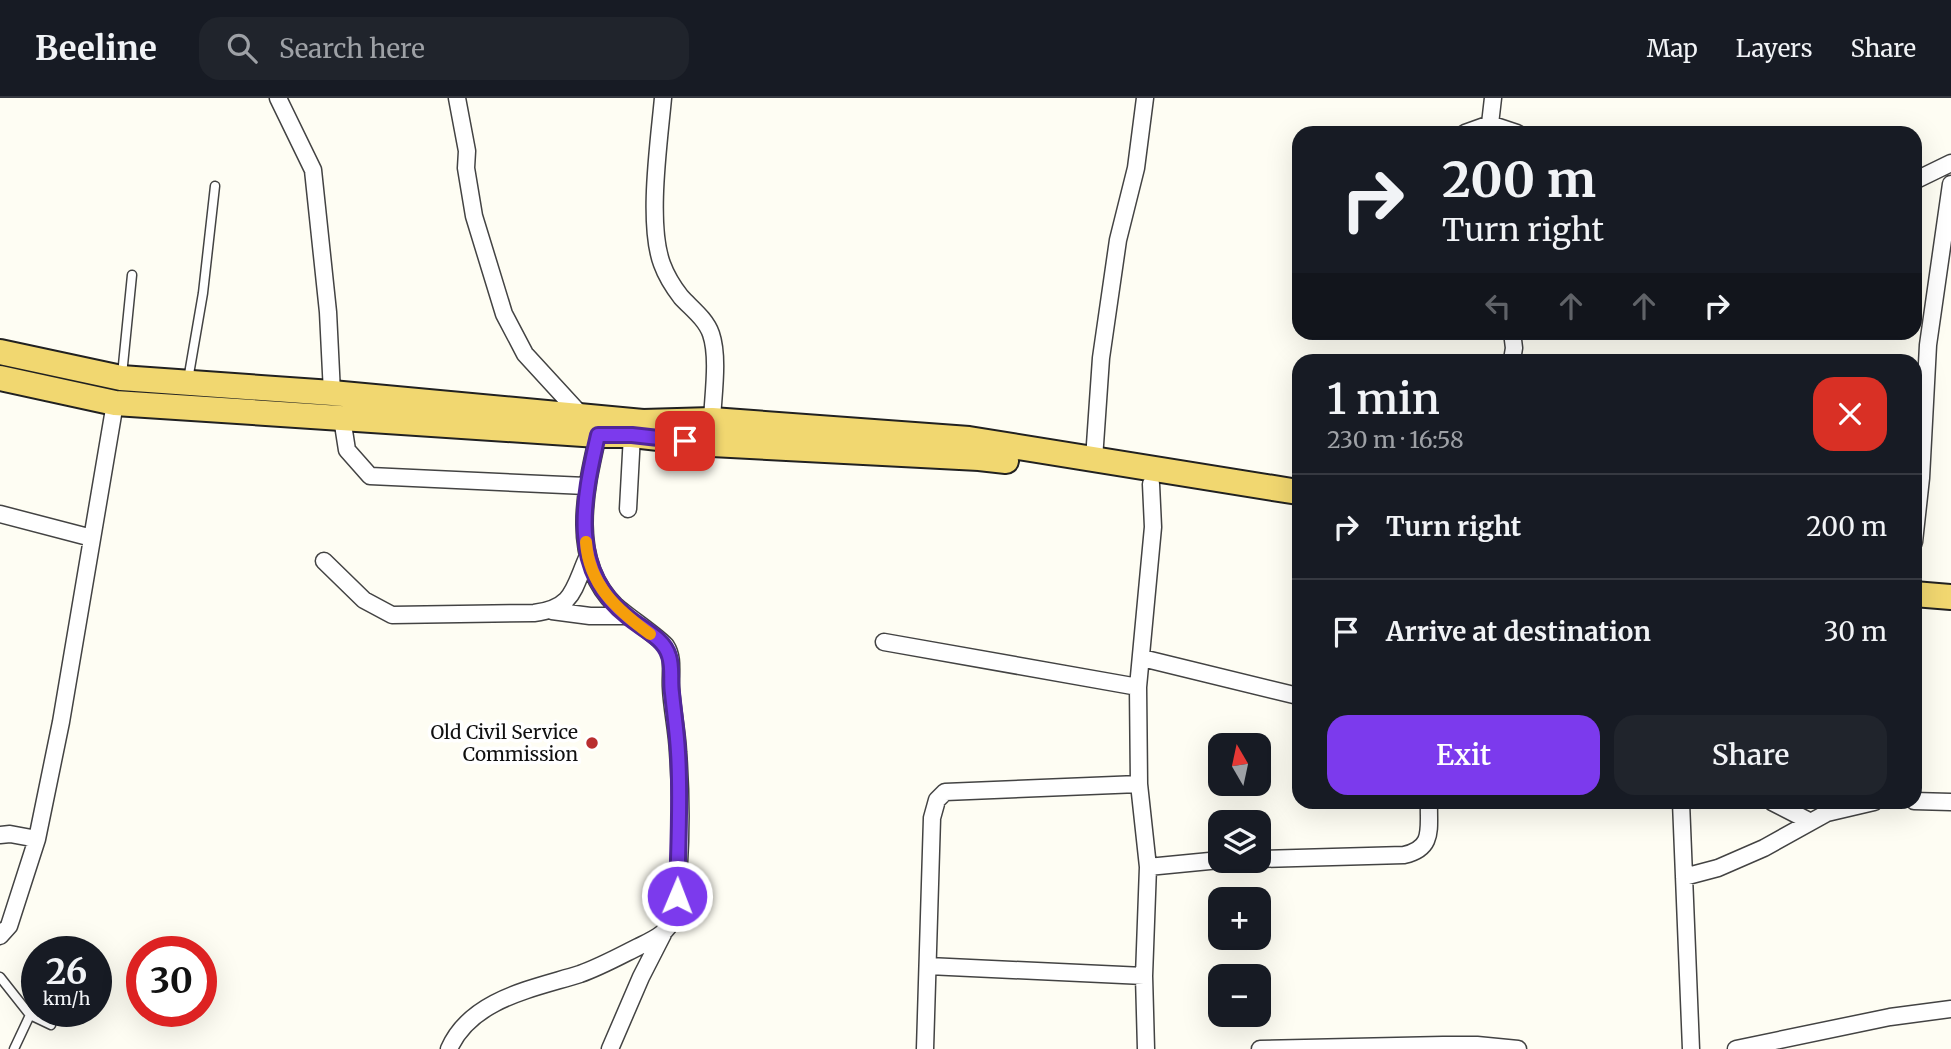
<!DOCTYPE html>
<html lang="en">
<head>
<meta charset="utf-8">
<style>
	:root { --surface:#171b24; --page:#20242c; --text:#f1f3f6; --muted:#9ea1a6; --line:#363941; --accent:#7c3aed }
	body { margin:0; font-family:Merriweather,serif; background:var(--page); color:var(--text); height:100vh; display:flex; flex-direction:column; font-size:26px; white-space:nowrap }
	* { box-sizing:border-box; margin:0 }
	p { font-size:23px; color:var(--muted) }
	.icon { flex:none; width:38px; height:38px; fill:none; stroke:currentColor; stroke-width:2; stroke-linecap:round; stroke-linejoin:round }
	.map { position:relative; flex:1; overflow:hidden }
	.panel { position:absolute; left:1292px; top:256px; width:630px; height:455px; display:flex; flex-direction:column; background:var(--surface); border-radius:21px; box-shadow:0 7px 28px #0002 }
	.panel>* { flex:none }
	.guide { position:absolute; left:1292px; top:28px; width:630px; height:214px; border-radius:21px; box-shadow:0 7px 28px #0002; background:#171b24; color:var(--text); overflow:hidden }
	.needle { width:46px; rotate:351deg }
	.tools { position:absolute; left:1208px; top:635px; display:grid; gap:14px }
	.tools a { display:grid; place-items:center; width:63px; height:63px; border-radius:14px; background:var(--surface); box-shadow:0 7px 28px #0002; font-size:35px }
	.speed { position:absolute; left:21px; top:838px; display:flex; gap:14px; font-size:35px; font-weight:700; text-align:center }
	.speed>* { display:grid; place-content:center; width:91px; height:91px; border-radius:50%; background:var(--surface); box-shadow:0 7px 28px #0002; line-height:1 }
	.speed small { font-size:18px; font-weight:400 }
	.speed .limit { border:10px solid #d22; background:#fff; color:#111 }
	.pin { position:absolute; display:grid; place-items:center; width:60px; height:60px; color:#fff; margin:-30px; border-radius:14px; box-shadow:0 4px 10px #0006 }
	.me { position:absolute; width:77px; margin:-38px; rotate:1deg; stroke-linejoin:round; filter:drop-shadow(0 0 5px #0008) }
	.turn { display:flex; align-items:center; gap:24px; height:147px; padding:0 35px; font-size:32px }
	.turn .icon { width:91px; height:91px; stroke-width:2.5 }
	.turn b { display:block; font-size:49px; line-height:60px }
	.lanes { display:flex; align-items:center; height:66px; padding:0 35px; background:#0003; justify-content:center; gap:35px; direction:ltr }
	.lanes .off { opacity:.35 }
	.round { display:grid; place-items:center; flex:none; width:74px; height:74px; border-radius:21px; background:var(--page) }
	.summary { display:flex; align-items:center; justify-content:space-between; height:119px; padding:0 35px }
	h1 { font-size:42px; font-weight:600; line-height:52px }
	.button { display:flex; gap:14px; margin-top:auto; padding:14px 35px }
	.button a { flex:1; height:80px; border-radius:21px; background:var(--accent); color:#fff; font-size:28px; font-weight:600; line-height:80px; text-align:center }
	.button a+a { background:var(--page); color:var(--text) }
	ul { padding:0; list-style:none }
	li { display:flex; align-items:center; gap:21px; height:105px; padding:0 35px; border-top:2px solid var(--line) }
	li div { flex:1 }
	li b { display:block; font-size:26px }
	li em { font-style:normal }
	header { display:flex; align-items:center; gap:42px; box-sizing:border-box; height:98px; padding:0 35px; background:var(--surface); border-bottom:2px solid var(--line) }
	header strong { font-size:33px }
	nav { display:flex; gap:38px; margin-inline-start:auto; font-size:24px }
	.search { width:490px; height:63px; background:var(--page); display:flex; align-items:center; gap:18px; box-sizing:border-box; padding:0 24px; border-radius:21px; color:var(--muted); font-size:26px }
	.map>svg:first-child { display:block }
	.lines { fill:none; stroke-linecap:round; stroke-linejoin:round }
	.lane-casing { stroke:#434343; stroke-width:11 }
	.street-casing { stroke:#434343; stroke-width:19 }
	.primary-casing { stroke:#212121; stroke-width:28 }
	.lane { stroke:#fff; stroke-width:8 }
	.street { stroke:#fff; stroke-width:16 }
	.primary { stroke:#f1d770; stroke-width:24 }
	.route-casing { stroke:#51269a; stroke-width:18 }
	.route { stroke:#7c3aed; stroke-width:12 }
	.slow { stroke:#f59e0b; stroke-width:12 }
	.poi-dot { fill:#b92e2f; stroke:#fff; stroke-width:2.5 }
	.labels { text-anchor:middle; stroke-width:7; stroke-linejoin:round; paint-order:stroke }
	.poi-label { font-size:19px; fill:#101010; stroke:#fff; text-anchor:end }
</style>
</head>
<body>
<header>
<strong>Beeline</strong>
<div class="search"><svg class="icon" aria-label="search" viewBox="0 0 24 24"><circle cx="10" cy="10" r="6"/><path d="M15 15l6 6"/></svg>Search here</div>
<nav><a>Map</a><a>Layers</a><a>Share</a></nav>
</header>
<div class="map">
<svg width="1951" height="951" viewBox="0 0 1951 951">
	<rect width="100%" height="100%" fill="#fefdf3"/>
	<g class="lines">
		<g class="lane-casing">
			<path id="lane" d="M122,277L132,177
				M188,282L203,195L215,88
				M0,879L30,917L51,927
				M14,951L30,917"/>
		</g>
		<g class="street-casing">
			<path id="street" d="M278,0L313,72L328,214L332,295
				M457,0L467,53L466,70L474,118L504,216L525,256L581,317
				M663,0C659,44 647,126 662,166C666,177 674,190 681,199C691,210 706,221 711,236C719,259 713,298 712,322
				M1490,26L1493,0
				M1465,35L1490,26L1517,35
				M1914,83L1951,65
				M1512,234L1514,250L1512,262
				M342,320L347,352L370,378L586,388
				M1094,361L1101,260L1118,142L1136,70L1145,0
				M628,411L632,337
				M0,416L92,440
				M1914,444L1921,380L1928,247L1951,86
				M324,463L364,502L392,517L534,515C573,510 573,492 587,460
				M552,513L590,518H626
				M884,544L1138,589
				M1142,560L1298,598
				M1914,703L1951,704
				M1681,704L1691,951
				M1772,704L1811,724
				M0,737L10,736L37,741
				M1258,761L1404,757C1435,750 1428,730 1429,704
				M1148,769L1220,762
				M1684,779L1718,770L1764,750L1827,715L1874,704
				M0,838L9,828L37,741L61,624L115,305
				M928,868L1144,878
				M449,951C471,901 532,891 580,876C600,869 620,858 638,849C654,841 667,836 674,819C681,765 682,708 678,654C677,632 672,611 671,590C670,576 674,560 666,548C660,540 627,518 616,508C569,463 585,393 598,337
				M610,951L641,879L663,836
				M925,951L932,720L937,702L945,694L1139,686
				M1146,951L1144,878L1148,769L1139,686L1138,589L1153,429L1151,386
				M1260,951L1443,947H1477L1518,951
				M1736,951L1890,919L1951,911"/>
		</g>
		<g class="primary-casing">
			<path id="primary" d="M0,254L121,280L332,295L643,324L712,322L969,341L1298,394
				M0,280L115,305L598,337H632L712,346L979,360L1006,363
				M1914,496L1951,499"/>
		</g>
		<use href="#lane" class="lane"/>
		<use href="#street" class="street"/>
		<use href="#primary" class="primary"/>
	</g>
	<g class="lines">
		<g class="route-casing">
			<path id="route" d="M677,798C678,750 681,702 678,654C677,634 674,615 672,595C670,583 673,570 669,558C664,540 642,531 628,519C568,472 583,402 598,337H632L685,343"/>
		</g>
		<use href="#route" class="route"/>
		<path class="slow" d="M586,444C589,487 617,512 650,536"/>
	</g>
	<circle class="poi-dot" cx="592" cy="645" r="7"/>
	<g class="labels">
		<g class="poi-label">
			<text x="578" y="641">Old Civil Service<tspan x="578" dy="22">Commission</tspan></text>
		</g>
	</g>
</svg>
<div class="tools">
<a><svg class="needle" viewBox="-14 -14 28 28"><path d="M0-13l5 13h-10z" fill="#e53935"/><path d="M0 13l5-13h-10z" fill="#9ea1a6"/></svg></a>
<a><svg class="icon" aria-label="layers" viewBox="0 0 24 24"><path d="M12 4l9 5-9 5-9-5zM3 14l9 5 9-5"/></svg></a>
<a>+</a>
<a>−</a>
</div>
<div class="speed"><div>26<small>km/h</small></div><div class="limit">30</div></div>
<div class="pin" style="left:685px;top:343px;background:#d93025"><svg class="icon" aria-label="arrive" viewBox="0 0 24 24"><path d="M6 21V4h12l-3 4 3 4H6"/></svg></div>
<svg class="me" style="left:677px;top:798px" viewBox="-20 -20 40 40"><circle r="17" fill="#7c3aed" stroke="#fff" stroke-width="3"/><path d="M0-11L8 9 0 5-8 9z" fill="#fff"/></svg>
<div class="guide">
<div class="turn"><svg class="icon" aria-label="right" viewBox="0 0 24 24"><path d="M7 20v-9h11M14 6l5 5-5 5"/></svg><div><b>200 m</b>Turn right</div></div>
<div class="lanes"><svg class="icon off" aria-label="left" viewBox="0 0 24 24"><path d="M17 20v-9H6M10 6l-5 5 5 5"/></svg><svg class="icon off" aria-label="ahead" viewBox="0 0 24 24"><path d="M12 20V5M6 11l6-6 6 6"/></svg><svg class="icon off" aria-label="ahead" viewBox="0 0 24 24"><path d="M12 20V5M6 11l6-6 6 6"/></svg><svg class="icon" aria-label="right" viewBox="0 0 24 24"><path d="M7 20v-9h11M14 6l5 5-5 5"/></svg></div>
</div>
<section class="panel">
<div class="summary"><div><h1>1 min</h1><p>230 m · 16:58</p></div><a class="round" style="background:#d93025;color:#fff"><svg class="icon" aria-label="close" viewBox="0 0 24 24"><path d="M6 6l12 12M18 6L6 18"/></svg></a></div>
<ul>
<li><svg class="icon" aria-label="right" viewBox="0 0 24 24"><path d="M7 20v-9h11M14 6l5 5-5 5"/></svg><div><b>Turn right</b></div><em>200 m</em></li>
<li><svg class="icon" aria-label="arrive" viewBox="0 0 24 24"><path d="M6 21V4h12l-3 4 3 4H6"/></svg><div><b>Arrive at destination</b></div><em>30 m</em></li>
</ul>
<div class="button"><a>Exit</a><a>Share</a></div>
</section>
</div>
</body>
</html>
